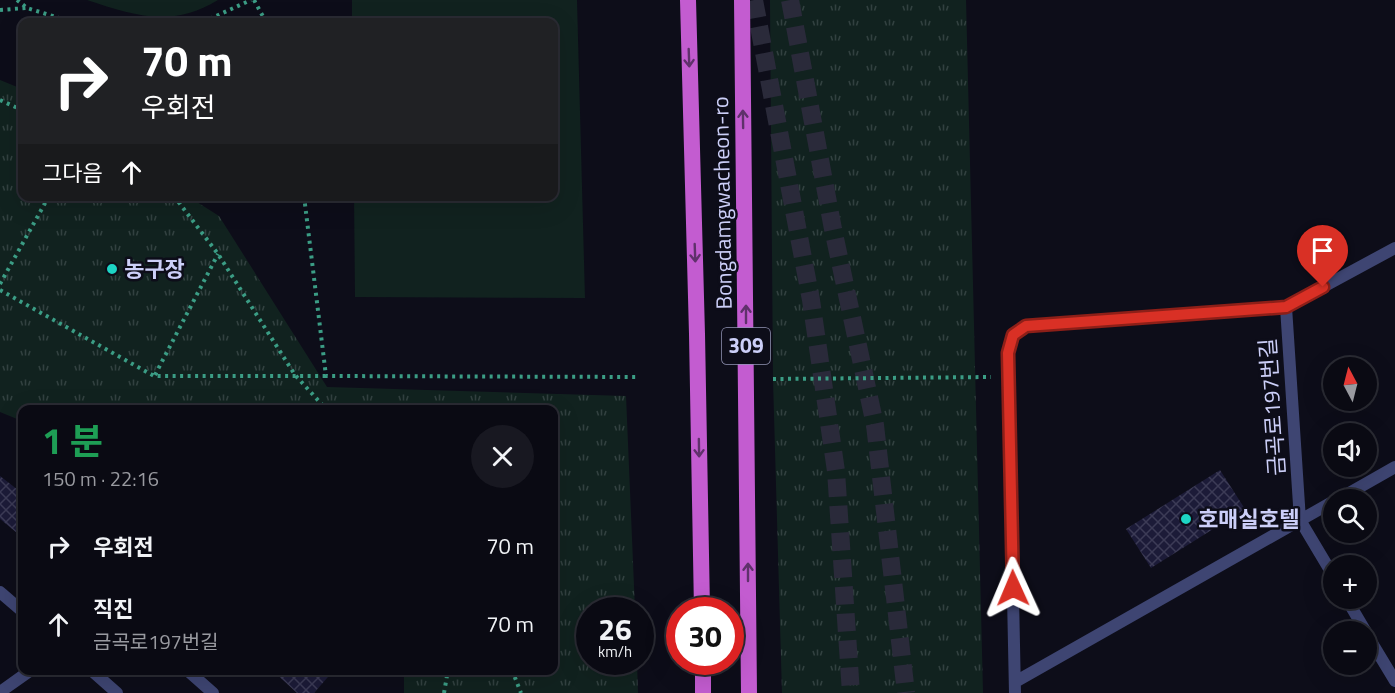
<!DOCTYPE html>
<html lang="ko">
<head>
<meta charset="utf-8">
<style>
	:root { --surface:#0a0a13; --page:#181821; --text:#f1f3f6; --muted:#999aa0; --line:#2a2b33 }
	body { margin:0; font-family:"Titillium Web","Noto Sans KR",sans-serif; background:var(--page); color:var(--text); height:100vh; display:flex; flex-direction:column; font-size:22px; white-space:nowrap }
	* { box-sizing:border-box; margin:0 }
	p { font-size:20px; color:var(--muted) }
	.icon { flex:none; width:33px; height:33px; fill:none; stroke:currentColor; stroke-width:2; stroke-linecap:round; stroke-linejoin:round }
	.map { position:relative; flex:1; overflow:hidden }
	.panel { position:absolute; left:18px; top:405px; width:540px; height:270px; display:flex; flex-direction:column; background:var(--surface); border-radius:12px; box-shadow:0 6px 24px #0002,0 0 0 2px var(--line) }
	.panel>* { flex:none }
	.hud { position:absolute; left:18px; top:18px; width:540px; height:183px; border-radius:12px; box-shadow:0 6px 24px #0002,0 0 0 2px var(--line); background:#202124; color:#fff; overflow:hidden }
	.needle { width:39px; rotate:353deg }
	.fabs { position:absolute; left:1323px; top:357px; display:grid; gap:12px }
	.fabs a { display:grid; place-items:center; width:54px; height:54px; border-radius:50%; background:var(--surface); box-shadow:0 6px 24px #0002,0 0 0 2px var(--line); font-size:30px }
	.speed { position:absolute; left:576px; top:597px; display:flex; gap:12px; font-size:30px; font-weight:700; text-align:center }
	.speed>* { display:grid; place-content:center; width:78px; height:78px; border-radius:50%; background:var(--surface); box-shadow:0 6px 24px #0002,0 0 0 2px var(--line); line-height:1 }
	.speed small { font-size:15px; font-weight:400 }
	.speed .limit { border:9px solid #d22; background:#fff; color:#111 }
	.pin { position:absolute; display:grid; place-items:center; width:51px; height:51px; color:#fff; margin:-62px -26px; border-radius:50% 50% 50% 0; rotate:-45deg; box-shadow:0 0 6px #0007 }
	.pin .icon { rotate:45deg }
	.me { position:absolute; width:66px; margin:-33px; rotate:359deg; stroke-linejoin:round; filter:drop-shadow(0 0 4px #0008) }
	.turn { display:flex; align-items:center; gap:21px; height:126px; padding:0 24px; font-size:27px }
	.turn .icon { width:78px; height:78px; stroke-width:2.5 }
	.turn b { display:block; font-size:42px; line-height:51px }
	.then { display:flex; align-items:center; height:57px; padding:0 24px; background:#0003; gap:12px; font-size:22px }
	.round { display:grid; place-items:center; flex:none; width:63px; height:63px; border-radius:32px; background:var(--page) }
	.head { display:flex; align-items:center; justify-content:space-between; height:102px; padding:0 24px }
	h1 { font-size:36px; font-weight:700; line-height:45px; color:#1e9e55 }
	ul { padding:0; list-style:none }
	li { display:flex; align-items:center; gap:18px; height:78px; padding:0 24px }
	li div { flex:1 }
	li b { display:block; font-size:22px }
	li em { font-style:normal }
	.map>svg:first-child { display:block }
	.green { fill:#11221f }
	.park { fill:url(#park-tufts) }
	.building { fill:url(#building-cross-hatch) }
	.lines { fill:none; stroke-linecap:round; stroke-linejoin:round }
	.motorway-tunnel { stroke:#2a2a3a; stroke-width:18; stroke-dasharray:18 9; stroke-linecap:butt }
	.path { stroke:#3b9d85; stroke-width:4; stroke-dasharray:3 4.5; stroke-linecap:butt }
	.service { stroke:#3e4572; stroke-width:12 }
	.minor { stroke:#3e4572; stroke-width:12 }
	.trunk { stroke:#c35cd0; stroke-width:16 }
	.oneway { stroke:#5f316b }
	.route-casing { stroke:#8d1f18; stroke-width:15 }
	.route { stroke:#d93025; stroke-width:10 }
	.poi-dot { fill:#1dd4c4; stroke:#0d0d19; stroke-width:2 }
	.labels { text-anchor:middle; stroke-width:5; stroke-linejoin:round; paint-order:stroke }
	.shield { fill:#0d0d19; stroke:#9395b5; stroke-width:1.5 }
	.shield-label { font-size:21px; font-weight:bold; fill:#cccff8 }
	.street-label { font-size:22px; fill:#cccff8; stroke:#0d0d19 }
	.poi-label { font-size:22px; font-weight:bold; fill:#cccff8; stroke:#0d0d19; text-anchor:start }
</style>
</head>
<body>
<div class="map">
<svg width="1395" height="693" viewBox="0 0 1395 693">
	<defs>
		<pattern id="park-tufts" width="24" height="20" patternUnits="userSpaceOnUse" patternTransform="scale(1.5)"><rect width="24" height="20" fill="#11221f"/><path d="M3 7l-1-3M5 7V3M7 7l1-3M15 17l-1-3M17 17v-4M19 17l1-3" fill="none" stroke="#324140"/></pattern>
		<pattern id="building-cross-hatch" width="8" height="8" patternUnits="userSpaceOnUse" patternTransform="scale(1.5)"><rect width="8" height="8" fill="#1c1b38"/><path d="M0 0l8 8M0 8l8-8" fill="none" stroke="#3c3b56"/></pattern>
	</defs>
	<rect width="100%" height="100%" fill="#0d0d19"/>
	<path class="green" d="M87,0H218C172,28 135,16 87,0Z
		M352,0H577L585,298L355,297L354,197L554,196V22H352Z"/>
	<path class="park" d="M770,0H966L983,693H782L773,379Z
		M0,80L22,89V196L189,197L219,216L327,387L626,396L635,610H590V662H637L638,693H404V671L554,670V410H22V421L0,412Z"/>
	<path class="building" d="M1220,470L1245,509L1151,568L1126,529Z
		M0,476L22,493V537L0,519Z
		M272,670H334L314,693H297Z"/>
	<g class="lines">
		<path class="motorway-tunnel" d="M754,0L811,300L836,471L851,693
			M790,0L833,229L875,425L906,693"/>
		<path class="path" d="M17,0L27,8L72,22
			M254,0L266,22
			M0,10L26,8
			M203,22L251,0
			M0,100L22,110
			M174,196L218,254L295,375L327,410
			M304,196L326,376L639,377
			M0,284L49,196
			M0,290L154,376H326
			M155,375L218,254
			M773,379L991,377
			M512,670L521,693
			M444,693L448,670"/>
		<path class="service" d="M0,592L22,611
			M91,670L117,693
			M187,670L213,693
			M0,692L31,670"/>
		<path class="minor" d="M1286,307L1300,520L1334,577
			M1337,500L1395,467
			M1346,598L1366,632
			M1366,633L1395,681
			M1015,682L1334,501
			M1015,693L1008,353L1013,335L1026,326L1286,307L1395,248"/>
		<path class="trunk" d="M688,0L697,334L702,610
			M742,0L749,693
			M703,662V693"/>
	</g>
	<defs><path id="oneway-shaft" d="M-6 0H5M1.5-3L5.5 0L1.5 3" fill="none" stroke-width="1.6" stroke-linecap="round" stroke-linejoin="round" transform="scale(1.5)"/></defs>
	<g class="oneway">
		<use href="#oneway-shaft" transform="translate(689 58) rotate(88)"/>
		<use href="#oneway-shaft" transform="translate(743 119) rotate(-91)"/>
		<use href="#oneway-shaft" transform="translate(695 253) rotate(88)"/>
		<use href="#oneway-shaft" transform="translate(746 314) rotate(-90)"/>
		<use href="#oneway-shaft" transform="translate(699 448) rotate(89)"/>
		<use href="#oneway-shaft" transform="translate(748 572) rotate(-90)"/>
	</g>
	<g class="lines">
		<g class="route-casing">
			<path id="route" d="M1013,588L1008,353L1013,335L1026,326L1286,307L1323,287"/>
		</g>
		<use href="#route" class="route"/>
	</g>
	<g class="poi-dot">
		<circle cx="112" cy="269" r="6"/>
		<circle cx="1186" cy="519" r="6"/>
	</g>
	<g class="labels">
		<rect class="shield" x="722" y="328" width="48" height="36" rx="4.5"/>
		<g class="shield-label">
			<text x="746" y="353">309</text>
		</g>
		<g class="street-label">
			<text transform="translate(722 203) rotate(-91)" y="8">Bongdamgwacheon-ro</text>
			<text transform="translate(1272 407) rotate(-94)" y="8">금곡로197번길</text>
		</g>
		<g class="poi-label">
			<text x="124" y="277">농구장</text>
			<text x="1198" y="527">호매실호텔</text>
		</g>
	</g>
</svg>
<div class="fabs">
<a><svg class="needle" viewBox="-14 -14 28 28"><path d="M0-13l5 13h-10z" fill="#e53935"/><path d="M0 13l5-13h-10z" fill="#999aa0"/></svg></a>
<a><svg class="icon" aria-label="sound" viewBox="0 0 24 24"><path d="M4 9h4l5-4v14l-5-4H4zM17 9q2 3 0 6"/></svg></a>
<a><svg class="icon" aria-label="search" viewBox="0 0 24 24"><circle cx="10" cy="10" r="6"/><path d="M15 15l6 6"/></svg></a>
<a>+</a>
<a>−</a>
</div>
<div class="speed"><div>26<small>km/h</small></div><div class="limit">30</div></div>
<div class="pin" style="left:1323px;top:287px;background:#d93025"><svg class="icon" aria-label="arrive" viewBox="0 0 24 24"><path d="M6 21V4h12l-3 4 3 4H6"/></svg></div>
<svg class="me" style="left:1013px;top:588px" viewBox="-20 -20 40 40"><path d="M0-17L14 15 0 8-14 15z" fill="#d93025" stroke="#fff" stroke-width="4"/></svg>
<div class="hud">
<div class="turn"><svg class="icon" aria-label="right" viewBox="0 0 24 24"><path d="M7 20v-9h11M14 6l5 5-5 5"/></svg><div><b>70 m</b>우회전</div></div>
<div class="then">그다음<svg class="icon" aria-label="ahead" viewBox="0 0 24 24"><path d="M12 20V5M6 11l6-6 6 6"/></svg></div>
</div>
<section class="panel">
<div class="head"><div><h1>1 분</h1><p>150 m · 22:16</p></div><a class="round"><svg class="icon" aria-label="close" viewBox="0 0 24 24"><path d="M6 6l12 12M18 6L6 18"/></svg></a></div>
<ul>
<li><svg class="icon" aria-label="right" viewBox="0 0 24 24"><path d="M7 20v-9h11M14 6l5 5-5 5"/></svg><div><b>우회전</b></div><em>70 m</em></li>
<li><svg class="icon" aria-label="ahead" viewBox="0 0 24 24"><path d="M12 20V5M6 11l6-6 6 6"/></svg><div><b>직진</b><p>금곡로197번길</p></div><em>70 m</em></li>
</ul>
</section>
</div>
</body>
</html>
